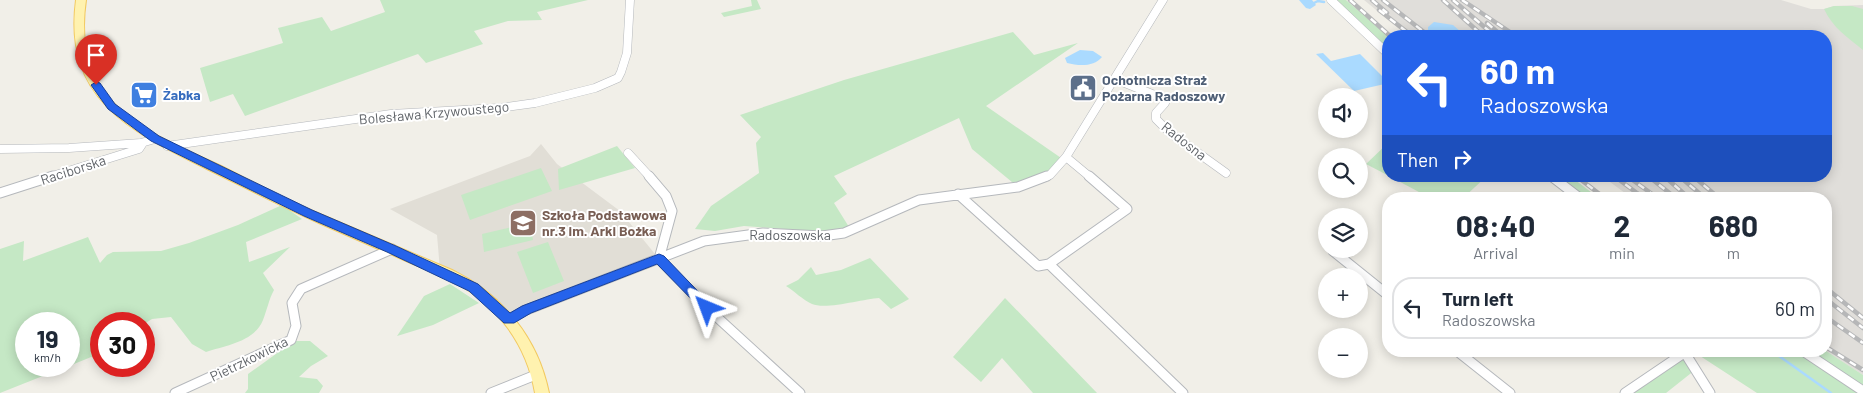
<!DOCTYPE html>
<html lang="en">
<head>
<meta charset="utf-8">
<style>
	:root { --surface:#fff; --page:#f2f2f3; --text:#1f2937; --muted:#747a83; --line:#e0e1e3 }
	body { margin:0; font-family:Barlow,sans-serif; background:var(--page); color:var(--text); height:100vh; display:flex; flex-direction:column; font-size:19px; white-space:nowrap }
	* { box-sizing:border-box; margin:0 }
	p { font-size:16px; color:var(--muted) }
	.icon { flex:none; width:28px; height:28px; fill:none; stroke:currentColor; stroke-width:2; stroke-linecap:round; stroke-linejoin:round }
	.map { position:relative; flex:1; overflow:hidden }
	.details { position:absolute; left:1382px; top:192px; width:450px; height:165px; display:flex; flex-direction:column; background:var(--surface); border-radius:20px; box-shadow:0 2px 12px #0003 }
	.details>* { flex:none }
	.guide { position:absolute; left:1382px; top:30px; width:450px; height:152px; border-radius:20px; box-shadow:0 2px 12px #0003; background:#2563eb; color:#fff; overflow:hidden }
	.tools { position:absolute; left:1318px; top:88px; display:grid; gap:10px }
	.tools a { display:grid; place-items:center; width:50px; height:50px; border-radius:50%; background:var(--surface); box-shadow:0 2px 12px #0003; font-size:25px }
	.speed { position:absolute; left:15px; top:312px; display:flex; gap:10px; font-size:25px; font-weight:700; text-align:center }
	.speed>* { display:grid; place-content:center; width:65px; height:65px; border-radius:50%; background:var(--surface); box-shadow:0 2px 12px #0003; line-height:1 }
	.speed small { font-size:12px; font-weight:400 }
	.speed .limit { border:8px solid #d22; background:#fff; color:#111 }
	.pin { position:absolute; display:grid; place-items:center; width:42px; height:42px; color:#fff; margin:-51px -21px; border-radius:50% 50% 50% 0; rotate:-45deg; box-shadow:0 0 5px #0007 }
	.pin .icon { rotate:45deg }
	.me { position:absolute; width:55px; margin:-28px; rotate:316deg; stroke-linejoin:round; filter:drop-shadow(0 0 4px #0008) }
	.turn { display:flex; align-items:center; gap:18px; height:105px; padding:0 15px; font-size:22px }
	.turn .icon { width:65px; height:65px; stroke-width:2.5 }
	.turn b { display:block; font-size:35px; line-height:42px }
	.then { display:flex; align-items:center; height:48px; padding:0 15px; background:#0003; gap:10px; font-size:19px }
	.eta { display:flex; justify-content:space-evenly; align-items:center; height:85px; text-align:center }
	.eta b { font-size:30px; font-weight:700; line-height:35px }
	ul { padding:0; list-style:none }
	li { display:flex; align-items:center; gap:15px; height:62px; margin:0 10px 8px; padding:0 5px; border:2px solid var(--line); border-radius:20px }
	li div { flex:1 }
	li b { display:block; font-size:19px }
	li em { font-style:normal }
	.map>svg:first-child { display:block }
	.industrial { fill:#e0deda }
	.education { fill:#e1ded6 }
	.green { fill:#c5e8c5 }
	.water { fill:#aadaff }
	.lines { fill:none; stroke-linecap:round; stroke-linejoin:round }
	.stream { stroke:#aadaff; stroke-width:2.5 }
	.river { fill:#aadaff; fill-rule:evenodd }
	.minor-far1-casing { stroke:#b5b8bc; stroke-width:9 }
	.minor-casing { stroke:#b5b8bc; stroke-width:11 }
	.major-casing { stroke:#f2c960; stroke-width:2 }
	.minor-far1 { stroke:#fff; stroke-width:8 }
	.minor { stroke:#fff; stroke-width:9 }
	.major { fill:#fff2af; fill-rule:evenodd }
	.rail-casing { stroke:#b6b7b8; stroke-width:4.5 }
	.rail { stroke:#fff; stroke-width:2.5; stroke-dasharray:7; stroke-linecap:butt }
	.route { fill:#2563eb; stroke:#184099 }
	.labels { text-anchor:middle; stroke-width:4; stroke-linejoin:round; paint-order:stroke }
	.service-label { font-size:14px; font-weight:bold; fill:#4e5e75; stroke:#fff; text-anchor:start }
	.shop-label { font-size:14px; font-weight:bold; fill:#366cbe; stroke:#fff; text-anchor:start }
	.street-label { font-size:14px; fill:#5f6368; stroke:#fff }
	.education-label { font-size:14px; font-weight:bold; fill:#785e54; stroke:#fff; text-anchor:start }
</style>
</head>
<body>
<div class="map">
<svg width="1863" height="393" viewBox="0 0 1863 393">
	<rect width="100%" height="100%" fill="#f1efe8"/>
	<path class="industrial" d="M1364,0H1781L1811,9H1824L1834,6L1863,5V375L1825,351L1826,199H1633L1602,176H1826V36H1408Z"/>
	<path class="education" d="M541,144L557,164L620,211L659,259L509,319L440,270L437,235L390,209L530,156Z"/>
	<path class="green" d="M380,0H588L537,12L542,20L508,21L474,31L483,44L426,63L418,54L245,116L233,94L210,102L200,68L283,43L278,28L322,17L331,31L385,12Z
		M751,0H757L761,9L724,17L721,13L752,6Z
		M1335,0H1346L1389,37V52Z
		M1834,6H1852L1863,9V50C1847,37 1833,28 1824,9Z
		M1013,32L1034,55L1078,43L986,106L1064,160L1050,175L1018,187L972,149L959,118L834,176L847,194L834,203L849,227L823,232L744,226L715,231L695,229L711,206L759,173L756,143L761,137L740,115L844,80Z
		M1389,142V176L1366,164Z
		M617,146L635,168L559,190L558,169Z
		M541,168L552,191L470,220L461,195Z
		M1389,176H1487L1462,199H1432Z
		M1555,176H1570L1600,199H1586Z
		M282,205L302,219L246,242L249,262L290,247L263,273L274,290C269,299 267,310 263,320C254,342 226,345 206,352L192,344L171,317L152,319L144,324H101V353L69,366V324H26V366H68L0,393V249L24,241L23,261L88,237L100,263L107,255L113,252L161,251L189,243L238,225Z
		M530,223L533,240L484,252L482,234Z
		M548,242L564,281L533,293L517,252Z
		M870,258L909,299L891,309L879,298C863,299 826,310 812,304C803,300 794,291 786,286L798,280L811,267L816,275L841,270Z
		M450,284L479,303L433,325L397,336L424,296Z
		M1005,298L1097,393H1033L1002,358L981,382L953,357Z
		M294,341H310L328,356L311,366L299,377L317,379L323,386L319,393H245L248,389V374Z
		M1700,351H1803L1863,393H1757L1697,354Z
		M1808,351H1826L1863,375V387Z
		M1685,353L1695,370L1666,393H1625Z"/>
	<path class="water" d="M1434,22L1453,25L1461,32L1462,35L1434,36L1428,30V27Z
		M1080,50L1093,51L1102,57C1094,67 1079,66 1067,63L1065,58Z
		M1323,53L1331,61L1360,54L1389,83L1354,91L1316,54Z"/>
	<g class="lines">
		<path class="stream" d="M1310,5L1318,1L1324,2
			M1772,351L1831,393"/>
		<path class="river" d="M1299,0H1312L1316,5L1310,9L1306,8Z"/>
		<g class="minor-far1-casing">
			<path id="minor-far1" d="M1331,0L1389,55
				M1115,79L1162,98L1165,103L1156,113V119L1169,132L1226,173
				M167,146L391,114L499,108L535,103L595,88L618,78L621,72L627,53L630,0
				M0,149L69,148L141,143L155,139
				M628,153L650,177
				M1066,157L1090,177
				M1551,176L1553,177
				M49,177L139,149L143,143
				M1045,177L1050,175L1066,157L1163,0"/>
		</g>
		<g class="minor-casing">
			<path id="minor" d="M649,176L666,196L672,211L659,259L707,308L800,393
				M1551,176L1581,199
				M0,193L53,176
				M958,194L1038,266L1049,264L1183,393
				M1333,251L1389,296
				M1049,264L1127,209L1089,176
				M509,319L526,310L704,241L763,233L822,236L844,233L919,200L1018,187L1047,176
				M1457,351L1510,393
				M1803,351L1863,391
				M1685,353L1710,393
				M175,393L291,340L296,326L292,303L301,289L392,249
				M491,393L538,374
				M1625,393L1687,351"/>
		</g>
		<g class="major-casing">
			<path id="major" d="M76,0H86C81,33 85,67 106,94C133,130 181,147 221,166C251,181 281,197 313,211C359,231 406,250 452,270C503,295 538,338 549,393H535C527,345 497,304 454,282C435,272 414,265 395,256C369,245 344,234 319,223C281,206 244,187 207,169C130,131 63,99 76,0Z"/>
		</g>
		<use href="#minor-far1" class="minor-far1"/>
		<use href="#minor" class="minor"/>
		<use href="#major" class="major"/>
		<g class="rail-casing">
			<path id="rail" d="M1350,0L1390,36
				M1372,0L1387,13
				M1383,0L1429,36
				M1443,0L1483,36
				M1453,0L1489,31
				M1462,0L1516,36
				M1379,10L1412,36
				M1487,23L1502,36
				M1576,176L1606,199
				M1614,176L1645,199
				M1627,176L1659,199
				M1648,176L1677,199
				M1664,176L1690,199
				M1679,176L1706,199
				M1693,176L1720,199
				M1826,288L1863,318
				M1826,299L1863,328
				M1826,317L1863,343
				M1826,347L1863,370"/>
		</g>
		<use href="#rail" class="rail"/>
	</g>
	<path class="route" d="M96,82L100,83L115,104L159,136L312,210L396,246L478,284L510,313L522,306L659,254L664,256L714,308L712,311H703L657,264L531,313L514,323H504L469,291L387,252L304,216L151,141L108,109L91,85Z"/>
	<defs>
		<g id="civic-square" transform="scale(1.4375)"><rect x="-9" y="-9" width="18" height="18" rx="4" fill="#5c6f8a" stroke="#fff"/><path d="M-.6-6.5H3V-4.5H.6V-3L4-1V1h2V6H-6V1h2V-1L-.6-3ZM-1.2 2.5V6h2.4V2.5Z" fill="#fff"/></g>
		<g id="supermarket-square" transform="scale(1.4375)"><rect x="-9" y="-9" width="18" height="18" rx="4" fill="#3f7fe0" stroke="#fff"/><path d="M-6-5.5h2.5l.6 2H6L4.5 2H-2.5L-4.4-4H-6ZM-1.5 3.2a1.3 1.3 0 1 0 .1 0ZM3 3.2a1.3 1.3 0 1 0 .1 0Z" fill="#fff"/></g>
		<g id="school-square" transform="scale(1.4375)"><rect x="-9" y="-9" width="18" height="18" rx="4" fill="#8d6e63" stroke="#fff"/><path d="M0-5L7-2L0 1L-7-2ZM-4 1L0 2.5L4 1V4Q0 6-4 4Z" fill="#fff"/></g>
	</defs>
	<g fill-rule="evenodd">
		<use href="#civic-square" x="1083" y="88"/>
		<use href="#supermarket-square" x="144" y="95"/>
		<use href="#school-square" x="523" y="223"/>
	</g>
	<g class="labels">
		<g class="service-label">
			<text x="1102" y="85">Ochotnicza Straż<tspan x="1102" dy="16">Pożarna Radoszowy</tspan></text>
		</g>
		<g class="shop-label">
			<text x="163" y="100">Żabka</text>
		</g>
		<g class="street-label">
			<text transform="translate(434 113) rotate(-5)" y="5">Bolesława Krzywoustego</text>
			<text transform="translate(1184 141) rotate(38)" y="5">Radosna</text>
			<text transform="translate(73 170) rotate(-18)" y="5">Raciborska</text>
			<text x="790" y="240">Radoszowska</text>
			<text transform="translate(249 359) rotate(-26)" y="5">Pietrzkowicka</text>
		</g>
		<g class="education-label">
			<text x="542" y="220">Szkoła Podstawowa<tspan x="542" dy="16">nr.3 im. Arki Bożka</tspan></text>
		</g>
	</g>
</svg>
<div class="tools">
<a><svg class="icon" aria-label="sound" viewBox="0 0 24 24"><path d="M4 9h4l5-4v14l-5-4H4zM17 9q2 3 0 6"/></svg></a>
<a><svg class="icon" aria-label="search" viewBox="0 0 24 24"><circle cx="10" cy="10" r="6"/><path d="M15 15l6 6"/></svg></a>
<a><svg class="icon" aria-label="layers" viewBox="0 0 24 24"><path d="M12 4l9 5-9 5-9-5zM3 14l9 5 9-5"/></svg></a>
<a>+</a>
<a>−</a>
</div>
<div class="speed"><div>19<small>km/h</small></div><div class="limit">30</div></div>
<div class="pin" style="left:96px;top:85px;background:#d93025"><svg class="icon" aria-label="arrive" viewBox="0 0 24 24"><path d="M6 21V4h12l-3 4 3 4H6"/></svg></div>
<svg class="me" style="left:707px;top:308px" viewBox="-20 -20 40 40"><path d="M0-17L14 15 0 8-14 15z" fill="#2563eb" stroke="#fff" stroke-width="4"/></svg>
<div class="guide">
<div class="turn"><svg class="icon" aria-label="left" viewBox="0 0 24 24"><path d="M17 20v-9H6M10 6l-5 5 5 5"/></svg><div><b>60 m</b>Radoszowska</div></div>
<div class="then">Then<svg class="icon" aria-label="right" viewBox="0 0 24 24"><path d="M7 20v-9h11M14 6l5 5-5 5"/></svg></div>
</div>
<section class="details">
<div class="eta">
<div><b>08:40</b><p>Arrival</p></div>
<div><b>2</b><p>min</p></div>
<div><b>680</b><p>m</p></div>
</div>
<ul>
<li><svg class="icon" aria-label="left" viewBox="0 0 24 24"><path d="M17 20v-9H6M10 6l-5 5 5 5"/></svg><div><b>Turn left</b><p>Radoszowska</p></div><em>60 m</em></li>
</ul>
</section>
</div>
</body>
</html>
